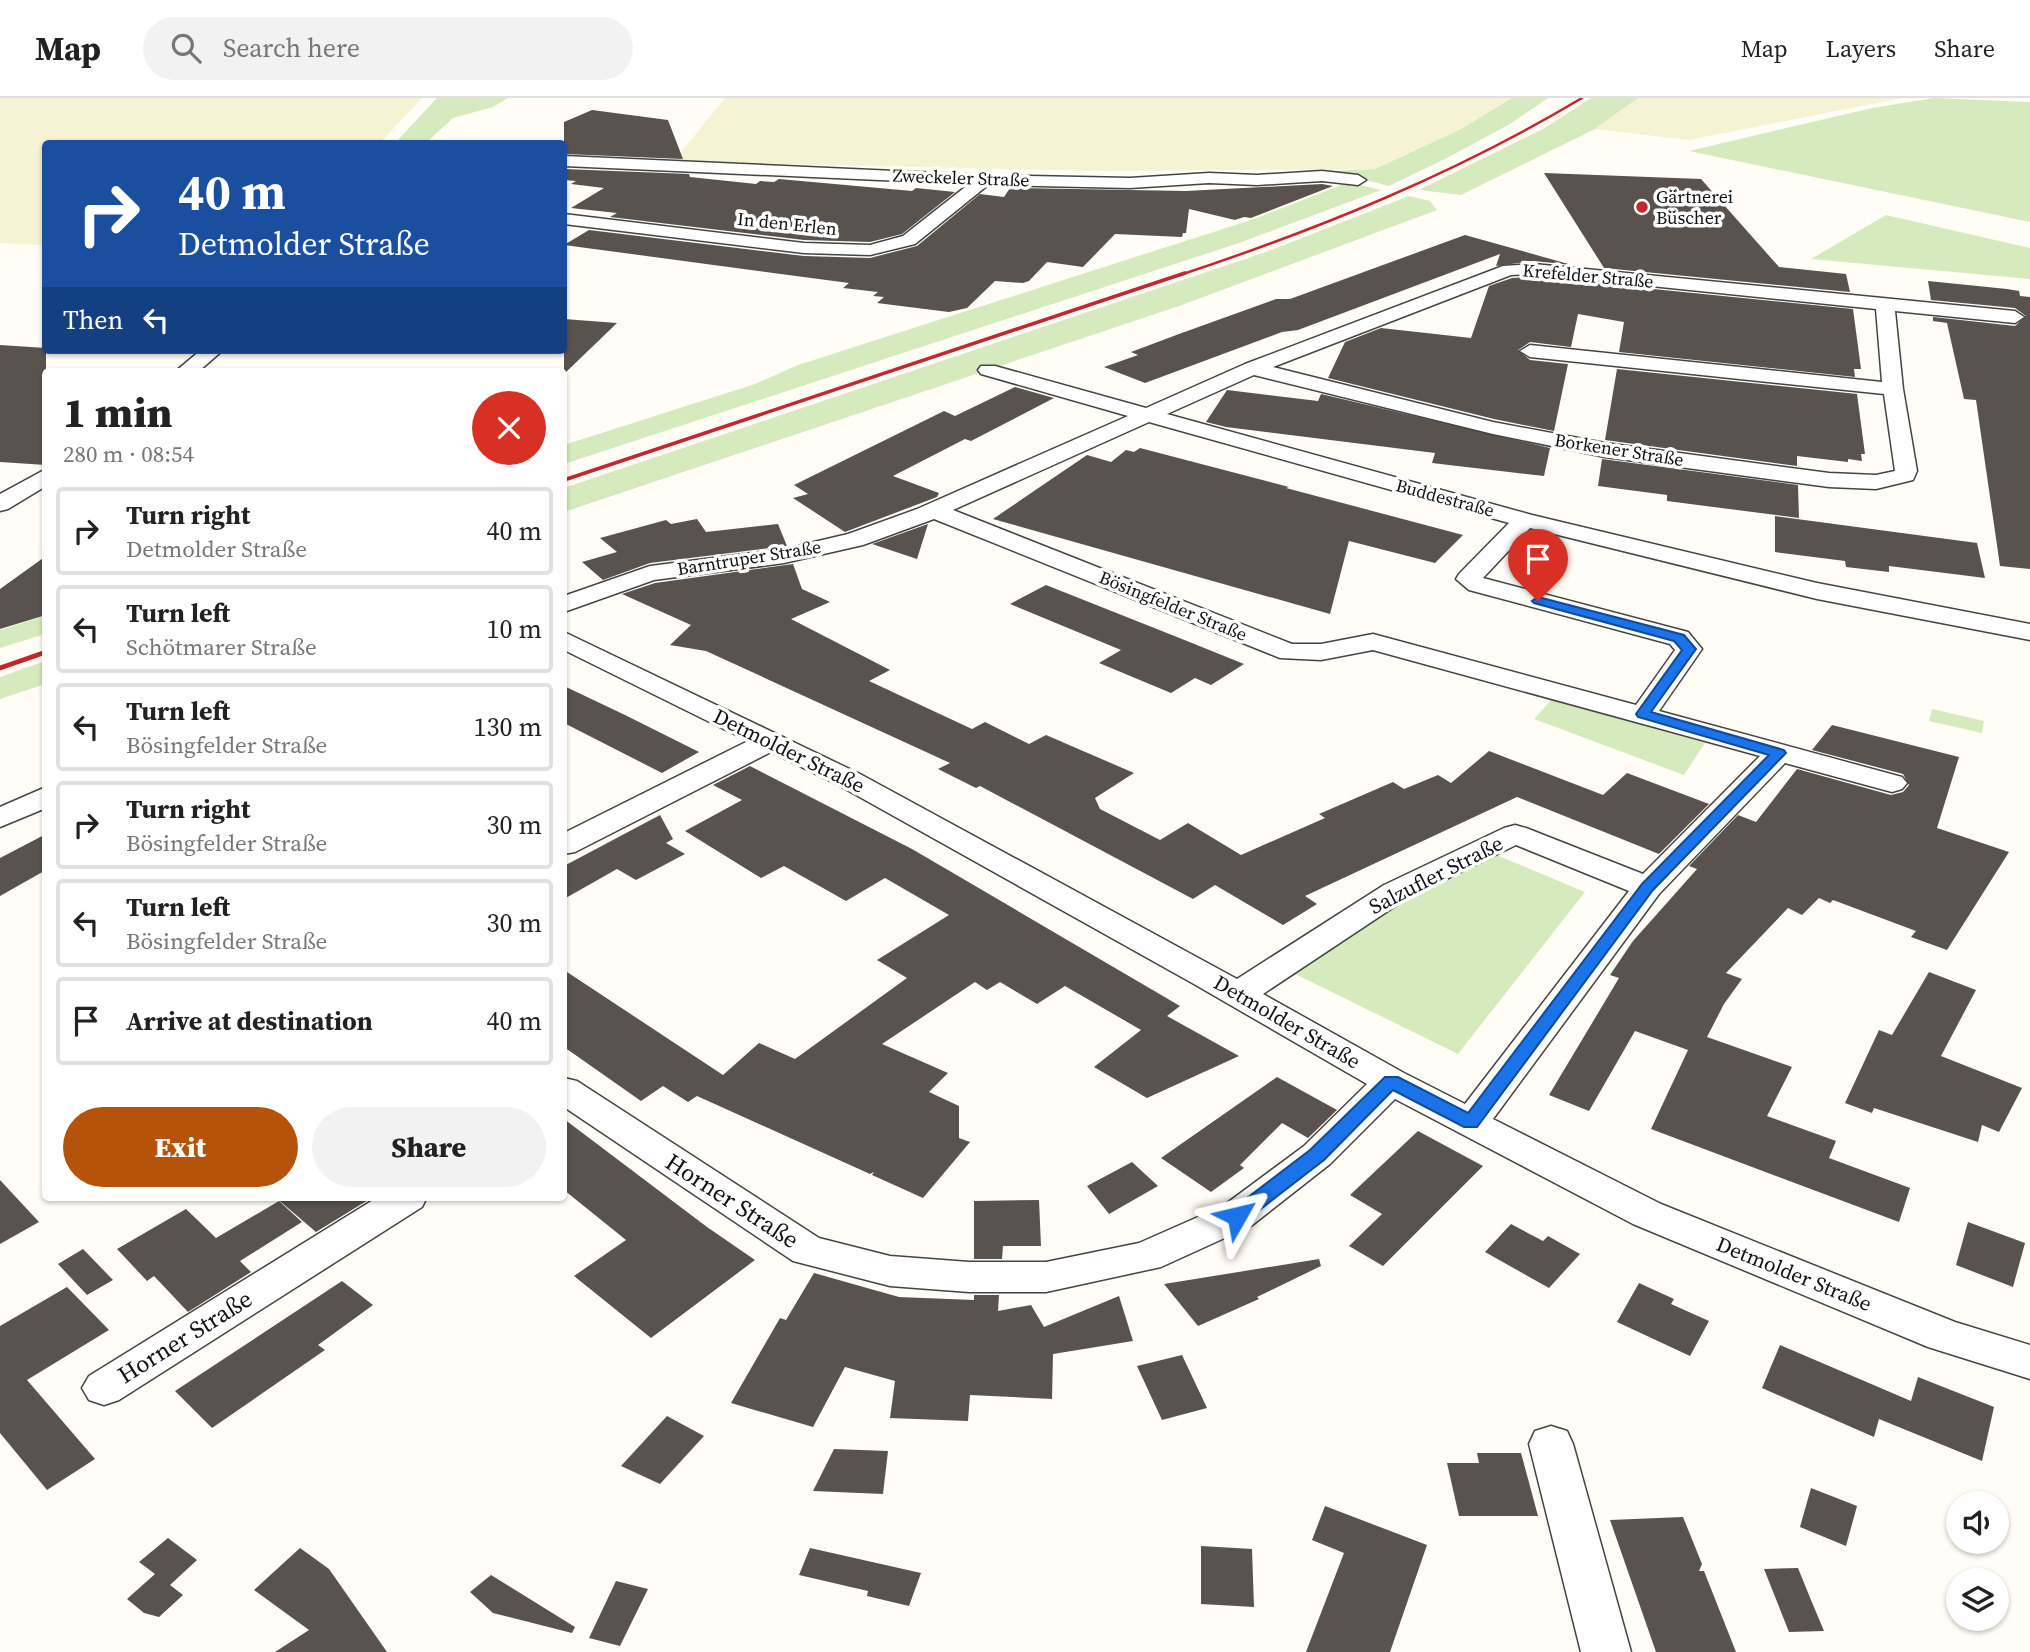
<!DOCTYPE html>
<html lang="en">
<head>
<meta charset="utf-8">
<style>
	:root { --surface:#fff; --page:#f2f2f2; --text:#222; --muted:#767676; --line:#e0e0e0; --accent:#b45309 }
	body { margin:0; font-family:"Source Serif 4",serif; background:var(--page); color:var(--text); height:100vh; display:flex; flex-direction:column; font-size:26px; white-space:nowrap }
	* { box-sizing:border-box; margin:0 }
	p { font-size:23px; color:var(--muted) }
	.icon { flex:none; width:38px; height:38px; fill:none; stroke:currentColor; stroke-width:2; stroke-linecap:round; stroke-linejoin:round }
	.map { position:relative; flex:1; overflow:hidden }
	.drawer { position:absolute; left:42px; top:270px; width:525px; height:833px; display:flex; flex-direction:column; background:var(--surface); border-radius:7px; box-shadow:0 2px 5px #0004 }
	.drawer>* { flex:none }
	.hud { position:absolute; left:42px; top:42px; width:525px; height:214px; border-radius:7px; box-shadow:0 2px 5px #0004; background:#1a4fa0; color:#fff; overflow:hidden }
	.controls { position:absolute; left:1946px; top:1393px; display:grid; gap:14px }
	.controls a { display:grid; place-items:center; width:63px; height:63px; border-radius:50%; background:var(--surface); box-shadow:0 2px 5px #0004; font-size:35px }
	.pin { position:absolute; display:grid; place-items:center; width:60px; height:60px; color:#fff; margin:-72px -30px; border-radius:50% 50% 50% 0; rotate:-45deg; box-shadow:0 0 7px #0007 }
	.pin .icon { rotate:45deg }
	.me { position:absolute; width:77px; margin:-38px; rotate:53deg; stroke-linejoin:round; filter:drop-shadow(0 0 5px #0008) }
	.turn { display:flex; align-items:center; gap:24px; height:147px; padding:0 21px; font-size:32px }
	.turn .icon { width:91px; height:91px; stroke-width:2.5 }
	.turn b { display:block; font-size:49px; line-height:60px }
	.then { display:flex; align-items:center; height:66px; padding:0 21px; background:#0003; gap:14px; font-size:26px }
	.round { display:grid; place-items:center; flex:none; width:74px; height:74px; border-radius:37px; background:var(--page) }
	.headline { display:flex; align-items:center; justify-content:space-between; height:119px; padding:0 21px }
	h1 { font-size:42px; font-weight:800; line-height:52px }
	.cta { display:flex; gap:14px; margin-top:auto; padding:14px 21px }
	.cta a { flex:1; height:80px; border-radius:42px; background:var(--accent); color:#fff; font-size:28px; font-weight:800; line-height:80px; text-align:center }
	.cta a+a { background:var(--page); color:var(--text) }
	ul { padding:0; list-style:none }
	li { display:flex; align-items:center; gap:21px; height:88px; margin:0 14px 10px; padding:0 7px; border:4px solid var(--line); border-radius:7px }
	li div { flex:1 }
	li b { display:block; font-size:26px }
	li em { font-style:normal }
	header { display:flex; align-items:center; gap:42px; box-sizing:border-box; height:98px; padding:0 35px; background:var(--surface); border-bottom:2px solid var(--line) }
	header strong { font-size:33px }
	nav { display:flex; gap:38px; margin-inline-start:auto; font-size:24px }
	.search { width:490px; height:63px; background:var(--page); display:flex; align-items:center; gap:18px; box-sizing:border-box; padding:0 24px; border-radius:38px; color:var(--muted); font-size:26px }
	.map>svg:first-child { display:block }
	.farmland { fill:#f6f3d4 }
	.green { fill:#d5ebbd }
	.building { fill:#5a524d }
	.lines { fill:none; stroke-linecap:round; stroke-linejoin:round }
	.street-casing { stroke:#444; stroke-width:3 }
	.street { fill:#fff; fill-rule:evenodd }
	.rail-far2 { stroke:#c4262e; stroke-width:2.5 }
	.rail-far1 { stroke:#c4262e; stroke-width:3.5 }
	.rail { stroke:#c4262e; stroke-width:4.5 }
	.route { fill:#1a73e8; stroke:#114b97; stroke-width:2 }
	.poi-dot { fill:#c4262e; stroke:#fff; stroke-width:2.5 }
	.labels { text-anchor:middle; stroke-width:7; stroke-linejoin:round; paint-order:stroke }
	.far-street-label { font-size:18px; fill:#111; stroke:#fff }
	.far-poi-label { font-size:18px; fill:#111; stroke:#fff; text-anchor:start }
	.street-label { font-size:21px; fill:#111; stroke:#fff }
	.near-street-label { font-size:24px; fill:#111; stroke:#fff }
</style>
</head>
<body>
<header>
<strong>Map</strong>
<div class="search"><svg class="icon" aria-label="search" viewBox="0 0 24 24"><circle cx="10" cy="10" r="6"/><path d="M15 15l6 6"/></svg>Search here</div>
<nav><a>Map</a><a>Layers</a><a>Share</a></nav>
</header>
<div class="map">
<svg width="2030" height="1554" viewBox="0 0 2030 1554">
	<rect width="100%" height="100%" fill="#fffdf5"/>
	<path class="farmland" d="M0,0H422L380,45L46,46L45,147L0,145Z
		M725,0H1512L1461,31L1374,71L1104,73L673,64Z
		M1638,0H1902L1689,42L1595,31Z"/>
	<path class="green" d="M437,0H508L493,9L453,20L426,45H395Z
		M1512,0H1548L1510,26L1447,60L1389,88L1329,73L1375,71L1461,31Z
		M1591,0H1638L1595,31L1461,97L1419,92L1543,31Z
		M1934,0L2030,4V124L1689,53L1872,10Z
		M1349,84L1381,92L1239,145L564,366V347L755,286L798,267L1254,121Z
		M1409,98L1430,103L1437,112L1179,208L564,414V390L1266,154Z
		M1886,117L2030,150V181L1811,161Z
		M45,518V536L0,550V532Z
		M45,563V586L0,601V579Z
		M1551,602L1705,645L1684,677L1534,621Z
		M1932,611L1984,623L1982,635L1929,623Z
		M1494,756L1585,794L1458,956L1295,876L1413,797Z"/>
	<path class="building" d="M592,12L668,22L683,61L564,56V24Z
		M564,71L689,76L690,79L756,86L760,83L774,84L779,81L912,93L916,90L955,94L902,136L870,144L804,142L610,119L617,115L571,110L604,90L571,86L576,83L564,82Z
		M1544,75L1701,81L1779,169L1846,176L1850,194L1604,170Z
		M1322,86L1333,88L1251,120L1244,119L1235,122L1189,111L1186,135H1183L1182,139L1115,136L1083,169L1047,164L1029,183L1023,185L995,183L967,210L949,214L877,205L884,199L873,198L878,194L843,190L849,185L564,147L589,132L804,158L870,160L917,148L980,96L1004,99L1010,90L1186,93Z
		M1465,137L1572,167L1534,163L1496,168L1500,156L1298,232L1282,234L1145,285L1104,269L1138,257L1131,254L1179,236L1276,201H1290Z
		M1534,179L1853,211L1861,271H1854L1855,279L1619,254L1624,224L1578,216L1571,249L1530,244L1518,252L1530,262L1568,266L1554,333L1494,321L1328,280L1345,244L1381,230L1471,240L1489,188L1512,180Z
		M1928,183L2007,191L2019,193L2020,198L2030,199V471L2000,468L1976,302L1964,301L1947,225L1933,223V219L2015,228L2026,218L2015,210L1931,202Z
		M564,221L617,225L564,276Z
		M0,247L46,250V367L0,364Z
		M1617,271L1857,296L1865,356H1861L1862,363L1848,361V364L1797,358V368L1605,342Z
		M1015,289L1054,300L971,343L965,341L893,378L939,395L937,399L845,434L793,400L808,396L794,387L944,313L955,318Z
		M1227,292L1318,303L1321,296L1550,350L1544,378L1432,365L1435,355L1226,329L1206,324Z
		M1140,350L1289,389L1286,390L1463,437L1435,465L1349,443L1330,516L993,421L1087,357L1111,364L1126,352L1134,354Z
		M1602,361L1798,387L1799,420L1667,403V397L1598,388Z
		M1775,418L1977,445L1985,480L1889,468V474L1846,469L1845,463L1775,454Z
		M697,421L706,434L778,426L787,448L650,465L603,482L582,464L617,454L600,440L666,422L671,426Z
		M928,426L917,461L872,446Z
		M46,458V517L0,531V491Z
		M793,466L802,491L830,504L791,521L890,572L869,583L972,631L985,624L1029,646L1046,637L1134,675L1095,700L1100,711L1160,742L1188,725L1241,757L1325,720L1319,716L1393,684L1404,691L1438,677L1451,685L1489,653L1603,697L1627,675L1709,706L1659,756L1517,699L1305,798L1317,806L1283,827L1215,787L1193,801L980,688L976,690L938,671L950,665L706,553L670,547L691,527L622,496L655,485Z
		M1046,487L1187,543L1244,566L1211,587L1195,580L1171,595L1099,565L1121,552L1010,506Z
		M564,588L625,617L699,654L662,675L564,625Z
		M1832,627L1959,659L1937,730L2009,754L1947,852L1911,839L1916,833L1833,802L1830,805L1819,800L1802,817L1788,810L1726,875L1742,881L1724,906L1707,939L1792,969L1767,1018L1836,1043L1829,1060L1910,1090L1899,1124L1651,1031L1688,952L1635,933L1589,1013L1549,997L1619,880L1610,877L1633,843L1697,771L1689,768L1738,717L1756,724L1797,671L1891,697L1903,694L1909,687L1903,676L1812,652Z
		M750,668L912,751L1180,908L1167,918L1239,958L1147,1000L1094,969L1141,932L1065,888L1037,906L1000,884L987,892L975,884L882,946L948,975L929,994L959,1008V1040L970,1044L923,1100L872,1077L874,1074L870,1076L697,998L688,1004L663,988L641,1003L564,949V872L723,977L759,945L795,961L907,880L877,862L949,817L885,780L846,803L784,768L761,780L685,733L742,702L713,687Z
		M660,717L673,741L666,745L685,756L636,782L617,771L564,801V768Z
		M46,736V772L0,798V760Z
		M1929,874L1976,892L1941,958L2022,990L1999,1034L1982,1027L1978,1044L1874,1010L1872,1015L1845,1005L1879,932L1892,937Z
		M1277,979L1337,1012L1308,1040L1282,1025L1240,1067L1244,1070L1211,1094L1161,1060Z
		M564,1021L707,1129L755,1162L651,1240L574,1178L626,1142L564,1092Z
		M1418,1033L1483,1068L1383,1168L1349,1148L1382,1116L1350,1097Z
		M1132,1064L1158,1088L1109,1116L1087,1088Z
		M0,1082L39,1124L0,1146Z
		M275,1099H373L316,1134Z
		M1039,1102L1041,1148H1003L1002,1161H974V1103Z
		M279,1103L302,1124L240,1163L251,1174L188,1214L154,1178L147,1183L117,1151L186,1111L216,1140Z
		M1968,1124L2025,1145L2013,1189L1956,1167Z
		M1511,1126L1543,1143L1548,1138L1580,1156L1549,1190L1485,1154Z
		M83,1151L113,1182L87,1197L58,1166Z
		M1319,1161L1321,1168L1257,1199L1259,1201L1198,1228L1164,1186Z
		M814,1175L899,1199L974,1202V1197H999L998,1213L1031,1207L1044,1229L1119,1198L1133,1243L1053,1256L1052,1301L970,1297L968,1323L890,1320L895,1283L845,1269L813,1329L731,1305L780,1220L786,1222Z
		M342,1183L373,1207L318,1247L325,1252L212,1330L175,1293Z
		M1639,1185L1674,1201L1671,1206L1709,1223L1690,1258L1617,1224Z
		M67,1189L109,1232L27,1282L95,1361L47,1392L0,1335V1228Z
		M1780,1247L1911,1303L1918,1279L1994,1309L1982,1363L1879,1321L1874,1339L1762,1290Z
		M1182,1257L1207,1310L1162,1322L1137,1268Z
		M667,1318L704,1338L660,1386L621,1368Z
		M834,1351L888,1353L883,1396L813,1393Z
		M1477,1355H1521L1538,1418H1459L1447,1365H1479Z
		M1811,1390L1857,1408L1846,1448L1800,1429Z
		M1325,1408L1427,1447L1390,1554H1306L1344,1455L1312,1442Z
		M1683,1419L1702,1466L1699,1473H1704L1736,1554H1656L1610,1422Z
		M168,1440L197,1462L170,1487L183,1497L159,1519L144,1515L127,1501L155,1476L139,1464Z
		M1201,1448L1252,1451L1254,1509L1201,1506Z
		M300,1450L329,1471L387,1554H275L309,1532L254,1492Z
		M810,1450L921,1475L909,1508L867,1498L868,1493L799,1477Z
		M1798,1470L1811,1502L1824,1533L1789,1534L1764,1471Z
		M491,1477L575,1529L572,1535L493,1515L470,1494Z
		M616,1483L648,1491L620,1548L589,1540Z"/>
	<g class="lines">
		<g class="street-casing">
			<path id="street" d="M564,58L984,77L1130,80L1209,75L1257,77L1322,73L1358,77L1366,82L1358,87L1322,83L1257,87L1209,85L1130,90L988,87L915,146L870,157L804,155L564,126V116L804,145L870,147L903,138L969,86L564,68Z
				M1534,166L2015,213L2024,219L2015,225L1895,213L1903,291L1917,373L1913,382L1876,391L1829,389L1605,359L1493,336L1254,277L1167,316L1532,417L1817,485L2030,526V542L1817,501L1530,430L1483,480L1688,534L1702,551L1659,613L1902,679L1907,685L1902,691L1892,694L1785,665L1659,796L1493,1021L1661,1106L1955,1224L2030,1247V1281L1928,1249L1633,1126L1395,1001L1330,1066L1251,1128L1161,1169L1046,1194H969L890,1188L793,1163L564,1009V980L577,983L819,1140L890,1158L969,1164H1046L1139,1145L1223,1108L1304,1048L1367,986L1194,886L840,688L771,654L575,754L564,756V735L748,643L564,552V534L860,676L1237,881L1384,787L1504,730L1515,727L1526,730L1643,776L1760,658L1373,552L1321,562L1280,560L934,421L863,447L784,465L654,482L564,514V498L650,468L784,451L848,436L917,411L1128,318L981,276L978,272L981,268H995L1146,310L1245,266L1503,168ZM1534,176L1876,211L1882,284L1530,247L1520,253L1530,259L1884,296L1895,373L1876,377L1829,375L1605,345L1493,324L1273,269L1511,177ZM1149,324L1509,425L1459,476L1456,481L1469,492L1670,546L1675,552L1636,607L1373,536L1321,546H1292L953,412ZM1516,747L1629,793L1465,1006L1404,975L1263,896L1406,801Z
				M201,252H223L199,273H176Z
				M46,371V388L8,411L0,413V396Z
				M46,689V710L0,729V709Z
				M378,1099H427L422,1109L119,1302L104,1307L89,1302L82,1290L89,1278Z
				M1551,1328L1567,1333L1573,1346L1631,1554H1581L1529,1346L1535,1333Z"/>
		</g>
		<use href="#street" class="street"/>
		<path class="rail-far2" d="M1180,177C1319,131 1455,76 1582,0"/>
		<path class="rail-far1" d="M564,382L1185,175"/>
		<path class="rail" d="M0,570L46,554"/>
	</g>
	<path class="route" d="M1538,499L1684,537L1696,551L1651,614L1784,652L1786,655L1653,792L1477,1029H1464L1393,992L1324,1062L1244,1124L1237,1126L1230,1124L1227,1118L1230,1113L1310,1052L1385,979H1398L1468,1015L1642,786L1769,657L1638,619L1636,616L1682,552L1674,543L1534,505L1532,503Z"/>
	<circle class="poi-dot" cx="1642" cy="109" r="7"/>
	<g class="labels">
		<g class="far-street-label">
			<text transform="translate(961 80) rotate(2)" y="6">Zweckeler Straße</text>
			<text transform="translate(787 126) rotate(6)" y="6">In den Erlen</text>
			<text transform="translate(1588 178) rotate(5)" y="6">Krefelder Straße</text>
			<text transform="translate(1619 352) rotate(9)" y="6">Borkener Straße</text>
			<text transform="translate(1445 400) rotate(15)" y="6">Buddestraße</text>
			<text transform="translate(749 460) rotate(-9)" y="6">Barntruper Straße</text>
			<text transform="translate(1173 508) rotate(22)" y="6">Bösingfelder Straße</text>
		</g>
		<g class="far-poi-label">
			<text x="1656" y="105">Gärtnerei<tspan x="1656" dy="21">Büscher</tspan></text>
		</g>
		<g class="street-label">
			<text transform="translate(789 653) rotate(26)" y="7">Detmolder Straße</text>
			<text transform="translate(1436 777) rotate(-27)" y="7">Salzufler Straße</text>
			<text transform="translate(1287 924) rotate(30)" y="7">Detmolder Straße</text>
			<text transform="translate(1794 1176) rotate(22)" y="7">Detmolder Straße</text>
		</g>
		<g class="near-street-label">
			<text transform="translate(732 1103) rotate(33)" y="8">Horner Straße</text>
			<text transform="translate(185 1239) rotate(-32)" y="8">Horner Straße</text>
		</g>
	</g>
</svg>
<div class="controls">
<a><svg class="icon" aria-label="sound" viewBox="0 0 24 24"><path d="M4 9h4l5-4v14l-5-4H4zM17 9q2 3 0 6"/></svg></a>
<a><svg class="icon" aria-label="layers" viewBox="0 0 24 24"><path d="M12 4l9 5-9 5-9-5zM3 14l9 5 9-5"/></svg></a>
</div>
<div class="pin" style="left:1538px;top:503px;background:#d93025"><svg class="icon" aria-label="arrive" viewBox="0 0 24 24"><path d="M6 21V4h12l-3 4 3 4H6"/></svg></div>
<svg class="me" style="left:1237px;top:1118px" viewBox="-20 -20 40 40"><path d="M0-17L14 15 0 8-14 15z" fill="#1a73e8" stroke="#fff" stroke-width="4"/></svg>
<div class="hud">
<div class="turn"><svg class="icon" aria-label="right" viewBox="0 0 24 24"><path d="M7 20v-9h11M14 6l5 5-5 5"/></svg><div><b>40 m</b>Detmolder Straße</div></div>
<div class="then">Then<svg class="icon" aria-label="left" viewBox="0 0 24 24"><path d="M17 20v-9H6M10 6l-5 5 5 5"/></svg></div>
</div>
<section class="drawer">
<div class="headline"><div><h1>1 min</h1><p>280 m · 08:54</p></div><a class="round" style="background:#d93025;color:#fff"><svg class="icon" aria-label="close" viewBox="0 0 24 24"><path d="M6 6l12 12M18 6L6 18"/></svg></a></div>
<ul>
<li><svg class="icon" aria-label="right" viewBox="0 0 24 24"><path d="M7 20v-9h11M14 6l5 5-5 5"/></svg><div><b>Turn right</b><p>Detmolder Straße</p></div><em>40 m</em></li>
<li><svg class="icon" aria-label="left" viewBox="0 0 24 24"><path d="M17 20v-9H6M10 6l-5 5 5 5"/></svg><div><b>Turn left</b><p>Schötmarer Straße</p></div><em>10 m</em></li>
<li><svg class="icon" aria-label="left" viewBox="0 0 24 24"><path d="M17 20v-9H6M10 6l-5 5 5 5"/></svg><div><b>Turn left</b><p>Bösingfelder Straße</p></div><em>130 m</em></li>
<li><svg class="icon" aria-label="right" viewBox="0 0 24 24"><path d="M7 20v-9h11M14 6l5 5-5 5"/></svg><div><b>Turn right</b><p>Bösingfelder Straße</p></div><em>30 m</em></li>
<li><svg class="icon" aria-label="left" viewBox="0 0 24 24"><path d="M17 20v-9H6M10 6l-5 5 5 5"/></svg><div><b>Turn left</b><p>Bösingfelder Straße</p></div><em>30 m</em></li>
<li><svg class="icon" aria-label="arrive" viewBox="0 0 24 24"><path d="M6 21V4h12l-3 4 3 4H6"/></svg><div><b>Arrive at destination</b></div><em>40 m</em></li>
</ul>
<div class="cta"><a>Exit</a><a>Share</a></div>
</section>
</div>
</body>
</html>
